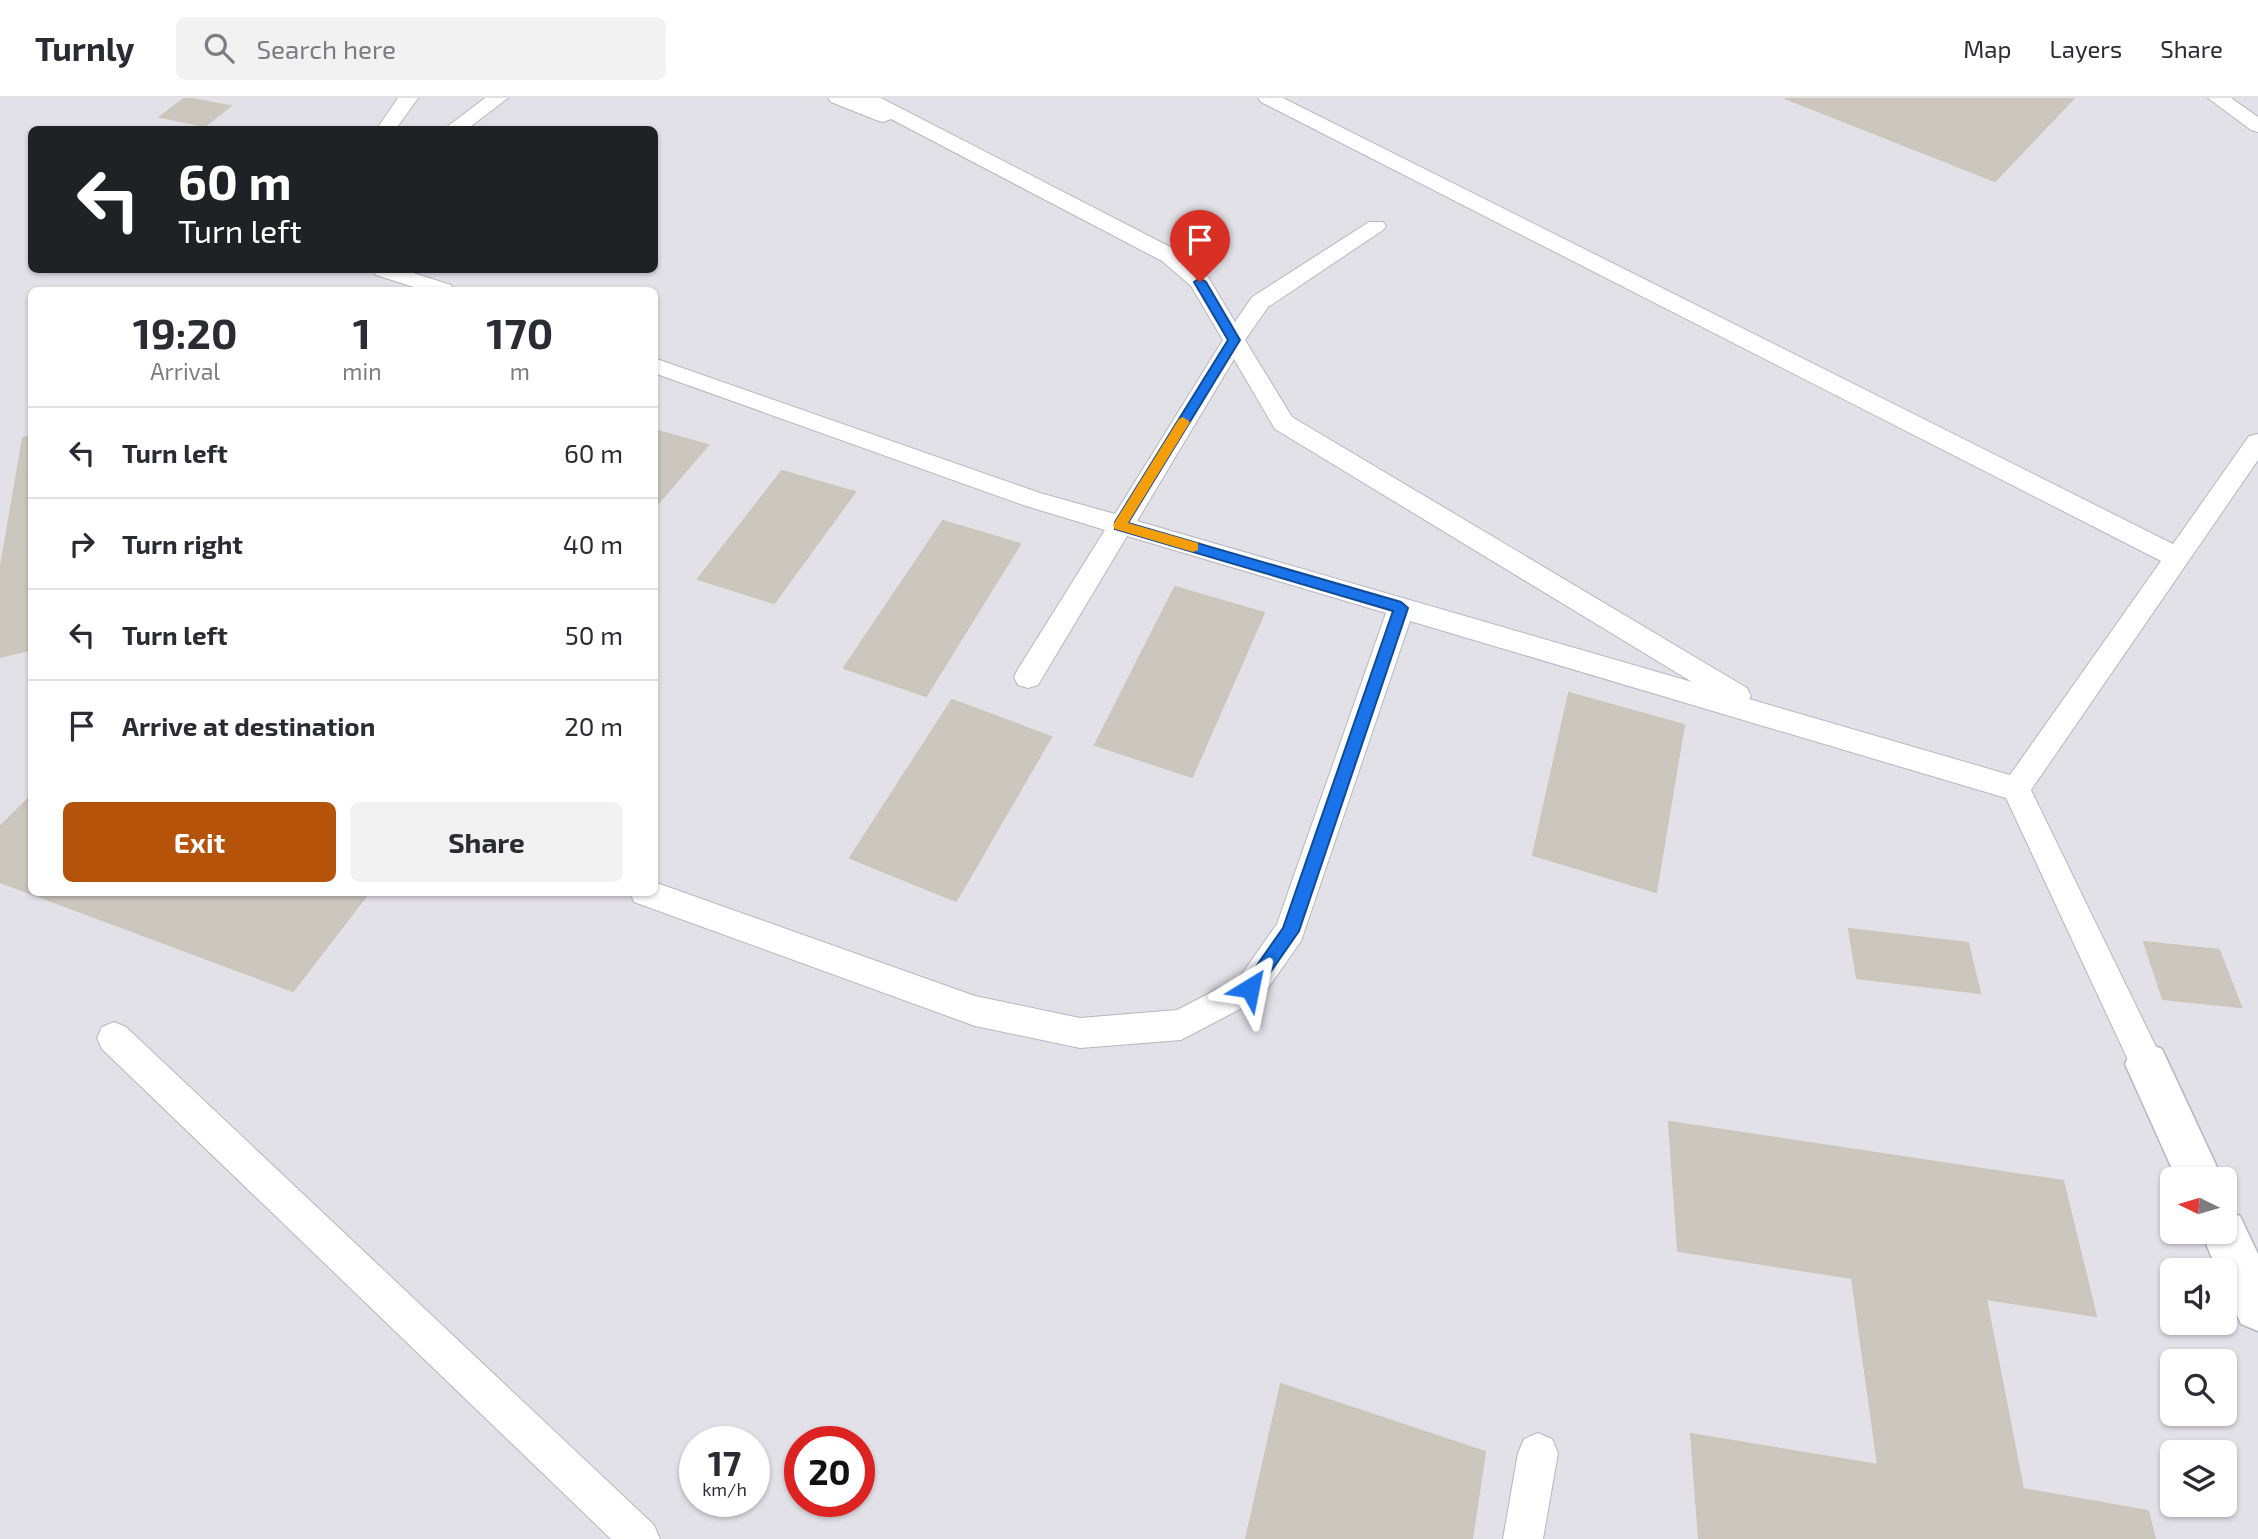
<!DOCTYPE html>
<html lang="en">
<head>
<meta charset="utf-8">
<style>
	:root { --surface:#fff; --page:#f2f2f3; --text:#2b2b33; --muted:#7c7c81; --line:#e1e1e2; --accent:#b45309 }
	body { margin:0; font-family:"Exo 2",sans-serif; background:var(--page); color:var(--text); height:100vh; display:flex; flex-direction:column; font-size:26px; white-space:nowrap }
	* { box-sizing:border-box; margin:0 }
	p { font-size:23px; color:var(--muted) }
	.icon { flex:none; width:38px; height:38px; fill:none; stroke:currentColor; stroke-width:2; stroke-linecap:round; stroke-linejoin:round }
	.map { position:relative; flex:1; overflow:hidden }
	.side { position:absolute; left:28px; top:189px; width:630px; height:609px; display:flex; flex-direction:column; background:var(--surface); border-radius:10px; box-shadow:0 2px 5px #0004 }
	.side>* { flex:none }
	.hud { position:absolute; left:28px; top:28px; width:630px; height:147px; border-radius:10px; box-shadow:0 2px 5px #0004; background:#202124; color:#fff; overflow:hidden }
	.needle { width:46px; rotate:275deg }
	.tools { position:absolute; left:2160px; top:1069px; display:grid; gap:14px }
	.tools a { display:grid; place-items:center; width:77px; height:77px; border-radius:10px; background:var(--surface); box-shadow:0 2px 5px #0004; font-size:35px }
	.speed { position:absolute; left:679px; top:1328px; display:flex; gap:14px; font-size:35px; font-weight:700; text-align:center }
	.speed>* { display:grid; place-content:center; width:91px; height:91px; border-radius:50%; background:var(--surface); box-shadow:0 2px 5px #0004; line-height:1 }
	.speed small { font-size:18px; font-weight:400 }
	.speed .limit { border:10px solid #d22; background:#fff; color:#111 }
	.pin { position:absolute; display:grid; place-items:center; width:60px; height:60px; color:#fff; margin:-72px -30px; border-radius:50% 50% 50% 0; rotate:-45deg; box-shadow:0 0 7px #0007 }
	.pin .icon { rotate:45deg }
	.me { position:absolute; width:77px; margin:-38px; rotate:35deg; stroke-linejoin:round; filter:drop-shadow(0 0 5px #0008) }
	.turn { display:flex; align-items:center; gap:24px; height:147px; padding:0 35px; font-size:32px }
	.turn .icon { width:91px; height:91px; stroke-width:2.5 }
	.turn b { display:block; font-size:49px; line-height:60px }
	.eta { display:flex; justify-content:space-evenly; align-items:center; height:119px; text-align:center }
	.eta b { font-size:42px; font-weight:700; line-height:49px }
	.button { display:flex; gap:14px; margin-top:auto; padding:14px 35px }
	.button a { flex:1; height:80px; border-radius:10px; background:var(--accent); color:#fff; font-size:28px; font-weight:700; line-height:80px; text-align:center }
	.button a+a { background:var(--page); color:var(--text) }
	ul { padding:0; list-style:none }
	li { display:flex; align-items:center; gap:21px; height:91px; padding:0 35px; border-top:2px solid var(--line) }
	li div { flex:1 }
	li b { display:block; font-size:26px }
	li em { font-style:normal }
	header { display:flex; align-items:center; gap:42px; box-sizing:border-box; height:98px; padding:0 35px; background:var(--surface); border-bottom:2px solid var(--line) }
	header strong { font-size:33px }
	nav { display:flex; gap:38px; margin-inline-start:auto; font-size:24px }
	.search { width:490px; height:63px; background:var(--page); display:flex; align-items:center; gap:18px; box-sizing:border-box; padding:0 24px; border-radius:10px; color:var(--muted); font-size:26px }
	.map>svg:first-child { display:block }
	.industrial { fill:#e3e1e8; fill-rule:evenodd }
	.building { fill:#cbc7bf; stroke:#cbc5ba; stroke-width:2 }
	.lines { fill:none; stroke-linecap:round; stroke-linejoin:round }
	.service-casing { stroke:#b4b7c1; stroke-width:2 }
	.minor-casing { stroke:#b4b7c1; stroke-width:3 }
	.service { fill:#fff; fill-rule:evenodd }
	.minor { fill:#fff; fill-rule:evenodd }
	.route { fill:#1a73e8; stroke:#114b97; stroke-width:2 }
	.slow { fill:#f59e0b }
</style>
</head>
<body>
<header>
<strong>Turnly</strong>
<div class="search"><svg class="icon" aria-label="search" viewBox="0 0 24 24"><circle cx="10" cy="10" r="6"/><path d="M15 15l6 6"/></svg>Search here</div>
<nav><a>Map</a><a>Layers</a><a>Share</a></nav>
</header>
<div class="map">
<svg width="2258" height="1441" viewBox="0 0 2258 1441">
	<rect width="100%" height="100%" fill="#efe9e1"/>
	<path class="industrial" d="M0,0H2258V1441H0ZM32,32H654V172H32ZM32,192H654V794H32ZM2172,1082H2224V1134H2172ZM2172,1172H2224V1225H2172ZM2172,1264H2224V1316H2172ZM695,1344H754V1404H695ZM800,1344H859V1404H800ZM2172,1354H2224V1407H2172Z"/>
	<path class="building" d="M185,0H187L230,8L205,28L160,19Z
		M1785,0H2074L1995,83Z
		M654,332L708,347L654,410Z
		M32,338V551L0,559V474L23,340Z
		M782,373L855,394L774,505L698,481Z
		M943,423L1020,446L926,598L844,570Z
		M1175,489L1264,515L1192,679L1095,647Z
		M1569,595L1684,627L1656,794L1533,757Z
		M952,602L1051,639L956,803L850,760Z
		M32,697V794H369L293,893L0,784V729Z
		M1849,831L1968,845L1980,895L1857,880Z
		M2144,844L2219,852L2241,909L2163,901Z
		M1669,1024L2063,1083L2096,1218L1986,1201L2023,1391L2148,1413L2155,1441H1699L1691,1336L1878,1367L1852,1180L1678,1153Z
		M1281,1286L1485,1354L1472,1441H1246Z"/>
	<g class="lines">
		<g class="service-casing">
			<path id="service" d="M398,0H418L395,32H376Z
				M485,0H508L466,32H443Z
				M828,0H881L1178,153L1208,179L1235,224L1252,199L1369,124H1383L1386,128L1383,132L1268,209L1245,242L1292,319L1747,590L1751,598L1749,601L2010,677L2161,463L1261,4L1258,0H1283L2173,446L2249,338L2258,336V362L2031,692L2159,955L2164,966L2159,977L2147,982L2135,977L2006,700L1410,523L1301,843L1261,900L1181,942L1080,950L975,928L634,804L630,794H654V784L975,898L1080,920L1177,912L1239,880L1277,826L1386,515L1127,438L1038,587L1028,590L1018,587L1014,579L1018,571L1105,432L1023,407L654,275V260L1040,395L1115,416L1223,242L1191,188L1162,163L891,21L883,24L876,22L831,4ZM1234,261L1275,331L1692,584L1137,423Z
				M2208,0H2231L2258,19V34L2251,32Z
				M373,172H404L451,187L454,192H423L376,177Z
				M114,924L126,929L654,1427L660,1441H611L102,951L97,940L102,929Z
				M1538,1335L1552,1341L1558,1355L1543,1441H1503L1518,1355L1524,1341Z"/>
		</g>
		<g class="minor-casing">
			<path id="minor" d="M2147,945L2162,951L2223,1082H2177L2125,966L2132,951Z
				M2224,1111L2240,1118L2258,1156V1233L2241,1226L2224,1188V1172H2217L2201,1134H2224Z"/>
		</g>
		<use href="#service" class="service"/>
		<use href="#minor" class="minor"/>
	</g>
	<path class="route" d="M1200,180L1206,184L1240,242L1128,425L1401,504L1408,510L1299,833L1256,895L1250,898L1244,895L1241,890L1283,830L1393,513L1115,431V424L1228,242L1194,184Z"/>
	<path class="slow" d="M1183,319L1190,324L1128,425L1198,445V452L1193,454L1115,431L1113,427L1179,321Z"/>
</svg>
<div class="tools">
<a><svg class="needle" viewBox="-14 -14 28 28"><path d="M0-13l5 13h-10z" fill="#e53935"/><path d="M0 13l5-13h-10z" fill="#7c7c81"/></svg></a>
<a><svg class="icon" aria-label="sound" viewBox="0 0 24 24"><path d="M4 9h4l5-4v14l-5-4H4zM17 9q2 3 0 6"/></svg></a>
<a><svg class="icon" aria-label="search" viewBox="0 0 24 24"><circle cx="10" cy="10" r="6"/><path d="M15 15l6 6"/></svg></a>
<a><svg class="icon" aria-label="layers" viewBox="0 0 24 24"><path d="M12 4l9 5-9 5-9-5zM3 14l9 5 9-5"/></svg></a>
</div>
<div class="speed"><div>17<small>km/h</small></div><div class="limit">20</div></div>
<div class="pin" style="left:1200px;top:184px;background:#d93025"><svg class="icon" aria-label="arrive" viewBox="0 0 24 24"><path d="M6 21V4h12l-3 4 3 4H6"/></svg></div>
<svg class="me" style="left:1250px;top:890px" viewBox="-20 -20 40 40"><path d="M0-17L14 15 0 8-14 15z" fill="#1a73e8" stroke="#fff" stroke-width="4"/></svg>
<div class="hud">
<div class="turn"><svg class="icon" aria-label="left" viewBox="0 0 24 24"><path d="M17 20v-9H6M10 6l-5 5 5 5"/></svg><div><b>60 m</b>Turn left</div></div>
</div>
<section class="side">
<div class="eta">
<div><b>19:20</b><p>Arrival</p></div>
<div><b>1</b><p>min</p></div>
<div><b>170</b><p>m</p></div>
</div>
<ul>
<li><svg class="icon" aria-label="left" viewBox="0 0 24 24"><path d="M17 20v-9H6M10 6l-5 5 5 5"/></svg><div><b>Turn left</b></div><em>60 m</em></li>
<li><svg class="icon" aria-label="right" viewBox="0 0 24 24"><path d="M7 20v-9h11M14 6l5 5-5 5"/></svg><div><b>Turn right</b></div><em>40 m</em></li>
<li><svg class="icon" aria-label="left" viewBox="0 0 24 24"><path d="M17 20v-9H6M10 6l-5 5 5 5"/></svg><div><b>Turn left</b></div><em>50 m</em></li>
<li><svg class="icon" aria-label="arrive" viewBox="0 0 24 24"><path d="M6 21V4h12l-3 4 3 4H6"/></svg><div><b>Arrive at destination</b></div><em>20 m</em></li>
</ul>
<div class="button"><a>Exit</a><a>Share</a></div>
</section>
</div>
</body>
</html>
